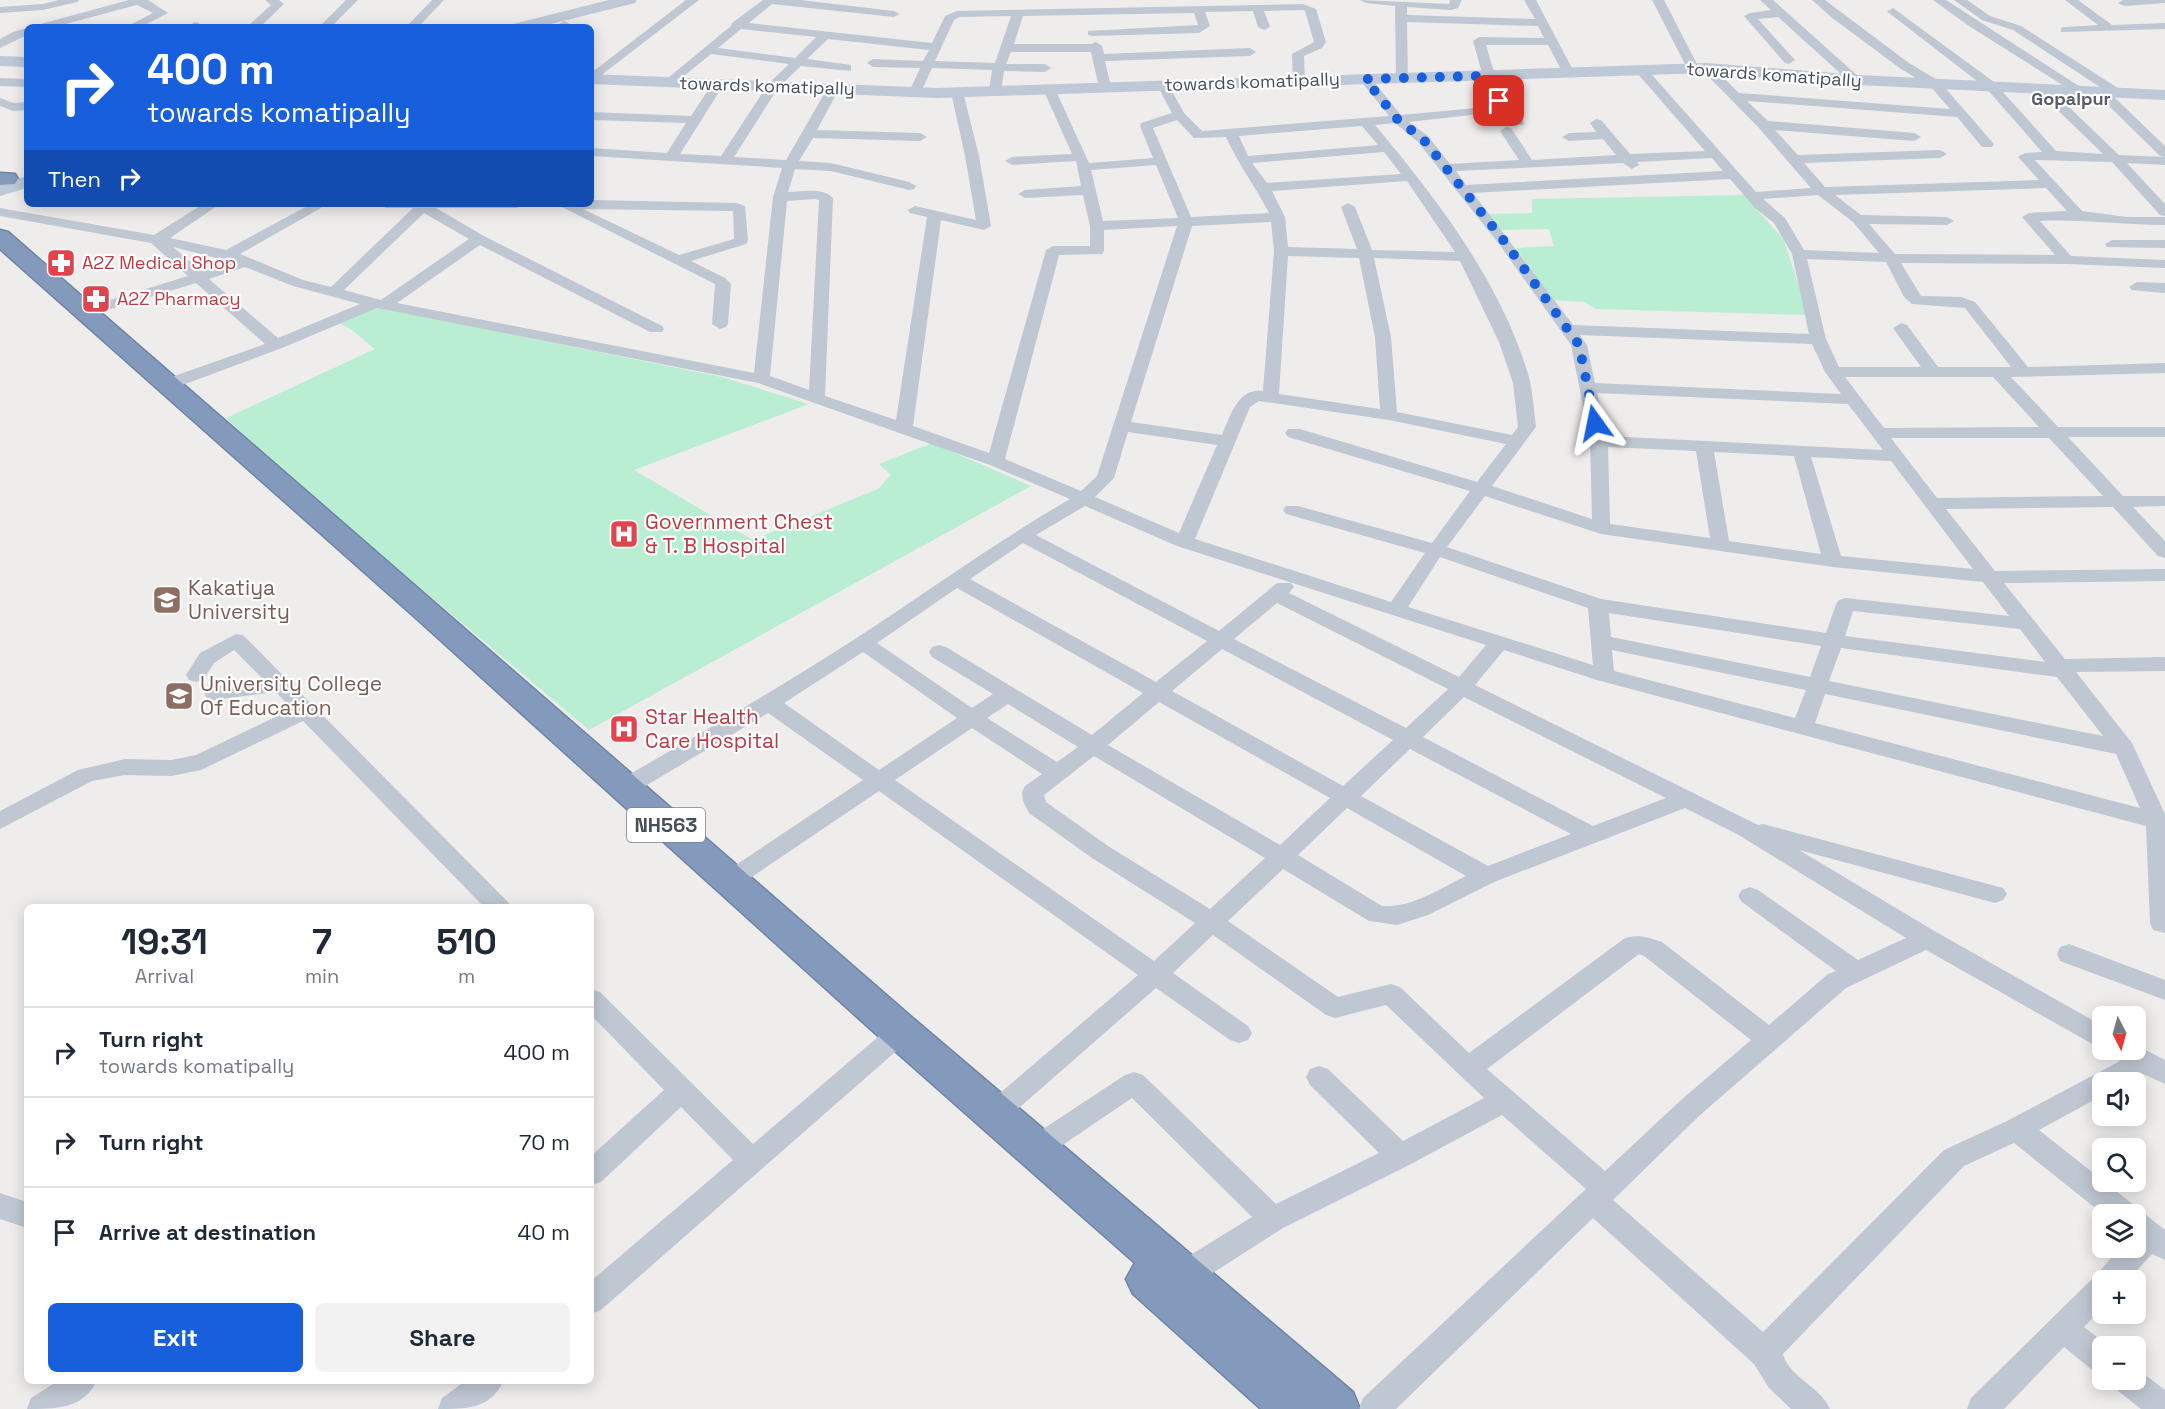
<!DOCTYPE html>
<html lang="en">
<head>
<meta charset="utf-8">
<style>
	:root { --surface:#fff; --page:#f2f2f3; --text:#1f2937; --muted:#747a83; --line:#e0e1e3; --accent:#185fdd }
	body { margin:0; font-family:"Space Grotesk",sans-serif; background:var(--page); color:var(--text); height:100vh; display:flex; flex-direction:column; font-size:22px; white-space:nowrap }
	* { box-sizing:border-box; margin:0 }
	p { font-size:20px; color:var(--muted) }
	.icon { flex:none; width:33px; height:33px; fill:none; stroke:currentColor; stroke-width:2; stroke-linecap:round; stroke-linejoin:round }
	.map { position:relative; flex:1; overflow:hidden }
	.sheet { position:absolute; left:24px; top:904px; width:570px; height:480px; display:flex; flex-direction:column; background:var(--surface); border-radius:9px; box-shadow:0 3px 15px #0003 }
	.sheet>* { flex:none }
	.guide { position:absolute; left:24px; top:24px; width:570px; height:183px; border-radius:9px; box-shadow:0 3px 15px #0003; background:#185fdd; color:#fff; overflow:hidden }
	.needle { width:39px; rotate:174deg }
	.controls { position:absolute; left:2092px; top:1006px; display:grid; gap:12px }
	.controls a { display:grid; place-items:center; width:54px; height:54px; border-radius:9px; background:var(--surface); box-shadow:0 3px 15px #0003; font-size:30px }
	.pin { position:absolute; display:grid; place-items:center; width:51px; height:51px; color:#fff; margin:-26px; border-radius:12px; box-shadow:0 3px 9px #0006 }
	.me { position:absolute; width:66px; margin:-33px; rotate:348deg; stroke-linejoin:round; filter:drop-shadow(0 0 4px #0008) }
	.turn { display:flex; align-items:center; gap:21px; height:126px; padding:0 24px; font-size:27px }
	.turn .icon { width:78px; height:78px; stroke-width:2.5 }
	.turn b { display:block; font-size:42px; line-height:51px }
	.then { display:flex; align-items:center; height:57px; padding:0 24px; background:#0003; gap:12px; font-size:22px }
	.eta { display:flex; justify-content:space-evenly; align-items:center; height:102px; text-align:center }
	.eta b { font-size:36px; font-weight:700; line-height:42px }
	.action { display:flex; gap:12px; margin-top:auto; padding:12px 24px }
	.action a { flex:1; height:69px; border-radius:9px; background:var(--accent); color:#fff; font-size:24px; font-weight:700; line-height:69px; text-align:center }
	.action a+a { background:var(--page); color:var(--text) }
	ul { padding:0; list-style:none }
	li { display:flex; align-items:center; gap:18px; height:90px; padding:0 24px; border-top:2px solid var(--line) }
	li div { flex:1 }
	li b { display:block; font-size:22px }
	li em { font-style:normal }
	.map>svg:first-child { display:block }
	.green { fill:#b9eed2 }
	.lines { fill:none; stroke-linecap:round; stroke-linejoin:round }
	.highway-casing { stroke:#6e85a8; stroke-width:3 }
	.street { fill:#bfc7d2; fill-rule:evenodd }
	.secondary { fill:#bec8d6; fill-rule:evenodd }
	.highway { fill:#839abc; fill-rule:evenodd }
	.route { stroke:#185fdd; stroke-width:10; stroke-dasharray:0 18 }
	.labels { text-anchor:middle; stroke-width:4.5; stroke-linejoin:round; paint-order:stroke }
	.far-street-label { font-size:18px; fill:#454e59; stroke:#fff }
	.far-neighbourhood-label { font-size:18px; font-weight:bold; fill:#595c61; stroke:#fff }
	.far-health-label { font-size:18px; fill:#be3a42; stroke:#fff; text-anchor:start }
	.shield { fill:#fff; stroke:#7d838b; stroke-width:1.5 }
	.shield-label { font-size:20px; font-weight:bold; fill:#454e59 }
	.health-label { font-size:21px; fill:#be3a42; stroke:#fff; text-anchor:start }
	.education-label { font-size:21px; fill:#785e54; stroke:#fff; text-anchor:start }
</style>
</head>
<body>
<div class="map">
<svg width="2165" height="1409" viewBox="0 0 2165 1409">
	<rect width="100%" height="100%" fill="#efecec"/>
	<path class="green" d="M1744,195L1784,240L1808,315L1596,309L1584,302L1552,300L1516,248L1554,246L1549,229L1499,230L1485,214L1532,213V199Z
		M375,307L722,377L809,404L634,470L753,540L878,489L891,475L879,464L932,443L1031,486L589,730L296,483L226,418L375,349L352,330L339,323Z"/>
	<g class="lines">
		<g class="highway-casing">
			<path id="highway" d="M0,173L15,174L18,179L15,184L0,185Z
				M0,230L8,232L915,1020L1353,1392L1360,1409H1261L1133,1294L1126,1279L1135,1263L887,1044L418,620L0,249Z"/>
		</g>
		<path class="street" d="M59,0H79L77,2L43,10L0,13V7L43,4Z
			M129,0H148L168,13L141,27H126L153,13L137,5L54,27H35L37,25Z
			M265,0H279L284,4L260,27H247L271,5Z
			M346,0H358L331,27H319Z
			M432,0H444L418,27H406Z
			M686,0H699L591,83V73Z
			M763,0H800L894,11L900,14L894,17L772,4L749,23L932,43L945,16L957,11L1303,4L1316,9L1326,42L1322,48L1304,56L1305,80L1299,84L1293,80L1292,54L1314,42L1305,11L1303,10L1264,11L1270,27L1264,30L1258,27L1253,11L1205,12L1210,26L1199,33L1092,36L1088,35V31L1198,25L1194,13L1023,16L1014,44H1091L1096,42L1102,46L1104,54L1250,48L1256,52L1250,56L1105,61L1111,87L1105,91L1099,87L1091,52H1011L1006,64H1045L1051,68L1045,72L1004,71L1001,91L995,95L989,91L992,70L932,68L921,92L915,96L909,92L920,68L873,67L867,63L873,59L923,61L929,50L828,39L807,59L851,65V71L801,66L778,88L734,157L786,160L827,89L833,85L839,89L817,130L920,133L927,137L920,141L813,138L799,161L831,163L909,182L916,186L914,189L909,190L831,171L795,169L788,192C803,192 822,187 833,198L825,396L896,420L927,217L910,213L908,210L915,206L976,220L965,156L951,92L957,88L963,92L979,156L991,226L984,230L941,220L913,426L989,453L1046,250L1053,246H1090V226L1083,195L1025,198L1018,194L1025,190L1081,186L1076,161L1012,165L1005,161L1012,157L1072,154L1043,89L1045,86L1049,85L1055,89L1089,163L1153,158L1140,126L1141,123L1172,113L1157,85L1159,82H1167L1184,113L1202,131L1389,116L1359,79L1365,75L1369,76L1401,115L1475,108L1477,111L1475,114L1471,115L1409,122L1428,136L1450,164L1519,160L1500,131L1506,127L1511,128L1532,160L1616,155L1603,139L1569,141L1562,137L1569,133L1596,132L1590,123L1596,119L1601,120L1630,154L1705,151L1637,73L1635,70L1641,66L1645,67L1756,192L1811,188L1759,128L1703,71V65H1711L1739,93L1950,109L1931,87L1901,69L1831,17L1812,0H1825L1909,63L1939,81L1994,144L1992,147H1982L1957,117L1747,101L1768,121L1914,133L1921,137L1914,141L1775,130L1798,155L1940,150L1947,154L1940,158L1804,163L1825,187L2039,180L2018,157L2025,153L2042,152L1986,88L1889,13L1887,11L1893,8L1994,82L2056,151L2103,154L2039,92L2037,89L2039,86H2047L2119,155L2165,157V165L2127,163L2165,204V216L2160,215L2112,162L2035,160L2082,211L2127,217H2165V225C2123,225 2082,219 2040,221L2071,256L2165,260V268L2067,264L1901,263L1921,296L1961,297L1975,302L2028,367L2165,363V373L2011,377L2058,427H2165V437H2068L2123,496H2165V506L2133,507L2165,541V558L2158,556L2113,507L1946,509L1995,571L2165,569V581L2004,583L2065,659L2165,657V671L2076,672L2132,743L2165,814V933L2153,930L2150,923L2146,826L1597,680L1504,650L1475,685L1758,825L1763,824L2003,888L2007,894L2003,900L1995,903L1799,850L1936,932L2103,1026V1050L1926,950L1846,988L1699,1116L1613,1200L1763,1332L1944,1150L2007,1121L2120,1061L2114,1058L2110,1050H2136V1045L2165,1060V1084L2143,1074L2126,1083H2103V1095L2039,1130L2135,1206L2138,1212L2146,1215L2165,1230V1260L2152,1254L2127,1281H2103V1307L2084,1327L2110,1347H2103V1375L2092,1370L2064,1347L2004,1409H1967L1971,1398L2096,1275L2120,1248H2136V1215H2104L2014,1143L1964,1166L1783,1354C1789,1377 1821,1387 1830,1409H1791L1769,1388L1754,1364L1593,1218L1396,1409H1359L1363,1398L1586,1189L1502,1115L1411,1164L1283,1228L1191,1287L1181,1290L1171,1287L1166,1277L1171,1267L1252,1217L1132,1098L1045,1157L1035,1161L1025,1157L1021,1149L1025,1141L1125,1075L1134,1072L1143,1075L1276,1204L1379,1153L1310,1085L1306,1077L1310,1069L1319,1066L1328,1069L1403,1141L1484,1098L1386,1005L1335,1018L1326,1015L1213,935L1173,973L1248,1026L1252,1033L1248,1040L1239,1043L1230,1040L1156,988L1003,1122L994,1125L985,1122L981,1114L985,1106L1138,975L879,791L737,887L729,890L721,887L717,881L721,875L863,780L768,713L632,794L624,796L616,794L613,788L616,782C697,736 777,689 855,639C927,592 996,542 1070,499L990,465L758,383L377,308L282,348L172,389H160L158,385L160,381L265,344L196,283L91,315H81L78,312L81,309L188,276L151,243L0,216V208L154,235L203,204H220L170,238L226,250L311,204H328L240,254L303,280L331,287L413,208H386L379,204H524L517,208H436L484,236L662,326L664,329L662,332H650L480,245L397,303L754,373L773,197L782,168L591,156V148L667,153L686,123L591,120V112L691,116L714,81H722L724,84L680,154L721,156L769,83L789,64L711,54L673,85H665L663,82L731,26L732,23ZM1011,16L995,63L935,61L954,20L959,17ZM741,29L816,37L795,58L718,48ZM1177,120L1194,138L1226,137C1238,164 1256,187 1269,213L1191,217L1153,128ZM1395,123L1418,142L1499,244L1571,345L1590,441L1592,519L1492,486L1536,427C1534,412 1533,396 1530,381C1504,286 1437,199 1375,125ZM1362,126L1378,145L1248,156L1239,136ZM1384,152L1401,174L1267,183L1252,163ZM1712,158L1723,171L1466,185L1456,171L1623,163L1632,169L1639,165L1637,162ZM1156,165L1178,218L1103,221L1091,170ZM1730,179L1755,208L1774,223L1792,254L1809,334L1573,325L1473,193ZM1407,181L1455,252L1372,250L1355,207L1348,203L1341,207L1357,249L1288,247L1285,217L1272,191ZM2046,188L2067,211L2029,213L2022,217L2055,255L1895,254L1869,224L1947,225L1954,221L1947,217L1861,215L1835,195ZM1818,195L1853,222L1879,253L1804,250L1785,218L1763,199ZM815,199L819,200L809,390L770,376L787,201ZM424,213L469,239L381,300L344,290ZM1271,222L1274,251L1263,391C1238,387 1230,416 1222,435L1131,422L1192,226ZM1177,226L1097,476L1081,491L1005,459L1059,255L1102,254L1104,251V230ZM173,247L232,262L201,271ZM1288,256L1359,258L1375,337L1380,409L1279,394ZM1374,258L1460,261L1499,342L1513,383L1518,427L1512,435L1397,412L1391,337ZM1807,259L1886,262L1904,297L1912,304L1965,308L2011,367H1938L1907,325L1901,323L1893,328L1921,367H1839L1826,339ZM245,267L293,286L360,304L278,338L209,279ZM1580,335L1812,344L1825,372L1841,394L1595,383L1587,345ZM1845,377H1993L2039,427L1884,428ZM1597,393L1848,404L1883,450L1607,436ZM1259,401L1389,420L1506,444L1477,482L1300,429H1288L1285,433L1288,437L1470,491L1432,543L1298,506H1286L1283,510L1286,514L1425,553L1391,602L1195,539L1250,407ZM1128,432L1217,445L1179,533L1095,497L1114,478ZM1891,438H2049L2103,496L1937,498ZM1608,447L1696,451L1710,538L1610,524ZM1714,452L1794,456L1821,554L1729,541ZM1811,457L1891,461L1973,569L1841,556ZM1485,496L1601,534L1833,567L1983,582L2009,616L1846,598L1839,600L1836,604L1826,633L1601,599L1447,547ZM1085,506L1177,546L1486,645L1459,677L1289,593L1294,587L1291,583H1277L1219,631L1036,535ZM1023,543L1207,641L1156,682L970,579ZM1440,557L1588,608L1593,665L1408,607ZM957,588L1143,693L1092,735L946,647L939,645L932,647L929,652L932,657L993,694L972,708L877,643ZM1277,603L1448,689L1406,728L1234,639ZM1853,611L2020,629L2045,662L1845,636ZM1609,613L1821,646L1810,677L1611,637ZM1841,648L2057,677L2103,736L1829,681ZM1222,649L1393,740L1343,786L1172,691ZM1612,650L1806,690L1795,718L1614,671ZM863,652L957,718L879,770L784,703ZM1825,694L2116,754L2140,808L1815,723ZM1464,697L1666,798L1593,826L1423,737ZM1159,702L1330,798L1280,845L1108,745ZM1008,704L1078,747L1057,762L987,718ZM972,728L1042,774L1025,786L1022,792L1023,801L1029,813L1092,858L1195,923L1154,961L895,780ZM1410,749L1571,834L1488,866L1361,796ZM1094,756L1265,858L1210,909L1108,846L1046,802L1044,795ZM1347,808L1466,876C1439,889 1412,908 1382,906L1298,855ZM1685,808L1737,834L1906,938L1858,960L1758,890L1750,887L1742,890L1738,896L1742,902L1836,971L1828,974L1769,1025L1662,942C1648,937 1639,934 1625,938L1469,1053L1400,987L1391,984L1338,997L1228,921L1283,869L1369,921L1397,925L1428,915L1494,882ZM1639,954L1644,956L1751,1040L1681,1100L1605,1171L1487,1069Z
			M1360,0L1449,4L1450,0H1462L1458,8L1451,10L1407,7V15L1535,19L1524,0H1536L1574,72L1572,75H1564L1548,45H1486L1495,75L1489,79L1524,122L1523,125H1513L1475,76L1482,73L1473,41L1479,37L1544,38L1538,26L1407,22L1408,78L1402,82L1396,78L1395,6L1366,3Z
			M1652,0H1664L1699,68L1697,71H1689L1687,68Z
			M1760,0H1773L1859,77V83H1851L1778,17L1758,19L1795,60L1789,64L1785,63L1744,16L1750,13L1771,10Z
			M1933,0H1946L2085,90L2079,94L2075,93L1969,26Z
			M1954,0H1967L1990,16L2021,26L2121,90L2123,93L2121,96H2113L2165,146V157L2160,156L2097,94L2095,91L2100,87L2013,30L1982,20Z
			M2065,0H2078L2112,25L2165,23V29L2061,32V28L2065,27L2098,25Z
			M2165,0V3L2124,6L2118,3L2123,0Z
			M564,21L570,24L567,27H555Z
			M195,22L199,23V27H187Z
			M27,28V35L0,48V39L13,32Z
			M0,78L27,79V87L0,86Z
			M0,98L14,103L27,102V110L13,111L0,106Z
			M591,200L737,203L745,206L748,241L746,244L691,261L725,278L731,284L728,324L726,327L720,329L712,324L715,284L556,204H591ZM583,209L733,211L734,239L679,255Z
			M2112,240H2165V248L2107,247L2105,244Z
			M2137,282L2165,283V293L2132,290L2129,287Z
			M236,634L243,635L508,902L512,908H485L303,721L201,770L171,776L125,775L92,781L0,829V811L78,770L125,759L171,760L196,755L292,709L276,692L214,700L207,698L204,693L207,688L264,680L234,650L214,663L203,680L196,682L189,680L186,675L200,653Z
			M2069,944L2165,980V1000L2060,961L2057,954L2060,947Z
			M591,989L600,992L753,1144L892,1025L901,1022L910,1025L914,1032L910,1039L601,1310L591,1314V1281L733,1160L681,1107L601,1182L591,1185V1156L664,1090L591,1015Z
			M0,1193L27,1202V1228L0,1219Z
			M2136,1368L2165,1390V1409H2141L2117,1390L2113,1380H2136Z
			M56,1382H96C83,1409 55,1409 27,1409L31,1398Z
			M464,1382H503C490,1409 466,1409 438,1409L442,1398Z"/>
		<path class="secondary" d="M609,0H637L635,3L539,27H511L513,24Z
			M0,56L27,57V67L0,66Z
			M1707,63L1859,75L2165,90V100L1859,85L1707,73L937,98L591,84V74L937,88Z
			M27,176V188L0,196V184Z"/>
		<use href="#highway" class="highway"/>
	</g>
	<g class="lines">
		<path class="route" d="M1499,101L1481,76L1365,79L1398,120L1423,139L1504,241L1579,345L1595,423"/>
	</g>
	<defs>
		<g id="pharmacy-square" transform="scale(1.5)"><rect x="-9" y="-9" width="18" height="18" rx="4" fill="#e0444e" stroke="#fff"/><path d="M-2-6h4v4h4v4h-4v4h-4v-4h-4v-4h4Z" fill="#fff"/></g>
		<g id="hospital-square" transform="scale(1.5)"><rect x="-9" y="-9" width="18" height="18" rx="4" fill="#e0444e" stroke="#fff"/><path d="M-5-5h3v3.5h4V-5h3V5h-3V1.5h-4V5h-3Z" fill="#fff"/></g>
		<g id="university-square" transform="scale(1.5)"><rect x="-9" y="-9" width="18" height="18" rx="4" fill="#8d6e63" stroke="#fff"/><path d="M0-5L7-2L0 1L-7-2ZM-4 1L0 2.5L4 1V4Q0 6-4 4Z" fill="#fff"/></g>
	</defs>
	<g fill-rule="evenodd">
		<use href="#pharmacy-square" x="61" y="263"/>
		<use href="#pharmacy-square" x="96" y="299"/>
		<use href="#hospital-square" x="624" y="534"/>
		<use href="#university-square" x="167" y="600"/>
		<use href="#university-square" x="179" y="696"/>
		<use href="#hospital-square" x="624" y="729"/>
	</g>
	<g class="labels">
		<g class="far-street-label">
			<text transform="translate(1774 75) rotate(4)" y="6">towards komatipally</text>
			<text transform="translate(1252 82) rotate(-2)" y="6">towards komatipally</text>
			<text transform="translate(767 86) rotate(2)" y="6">towards komatipally</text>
		</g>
		<g class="far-neighbourhood-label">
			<text x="2071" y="105">Gopalpur</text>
		</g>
		<g class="far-health-label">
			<text x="82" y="269">A2Z Medical Shop</text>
			<text x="117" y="305">A2Z Pharmacy</text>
		</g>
		<rect class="shield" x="627" y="808" width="78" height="34" rx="4.5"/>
		<g class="shield-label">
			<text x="666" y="832">NH563</text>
		</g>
		<g class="health-label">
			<text x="645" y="529">Government Chest<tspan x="645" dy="24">&amp; T. B Hospital</tspan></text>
			<text x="645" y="724">Star Health<tspan x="645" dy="24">Care Hospital</tspan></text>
		</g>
		<g class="education-label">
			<text x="188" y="595">Kakatiya<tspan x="188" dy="24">University</tspan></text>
			<text x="200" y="691">University College<tspan x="200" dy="24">Of Education</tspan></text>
		</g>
	</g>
</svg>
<div class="controls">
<a><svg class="needle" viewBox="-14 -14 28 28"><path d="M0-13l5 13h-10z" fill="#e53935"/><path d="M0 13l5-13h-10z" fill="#747a83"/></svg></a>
<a><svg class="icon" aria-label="sound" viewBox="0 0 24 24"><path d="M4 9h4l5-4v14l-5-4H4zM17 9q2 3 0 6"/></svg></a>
<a><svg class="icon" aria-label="search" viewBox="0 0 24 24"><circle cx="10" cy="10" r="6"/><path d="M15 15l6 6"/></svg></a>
<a><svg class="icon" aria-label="layers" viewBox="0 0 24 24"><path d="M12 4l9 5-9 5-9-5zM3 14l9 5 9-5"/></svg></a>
<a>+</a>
<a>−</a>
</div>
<div class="pin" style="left:1499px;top:101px;background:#d93025"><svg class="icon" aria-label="arrive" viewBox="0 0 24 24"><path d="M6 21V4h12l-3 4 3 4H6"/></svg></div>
<svg class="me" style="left:1595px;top:423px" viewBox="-20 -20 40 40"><path d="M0-17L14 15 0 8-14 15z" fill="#185fdd" stroke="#fff" stroke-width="4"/></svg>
<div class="guide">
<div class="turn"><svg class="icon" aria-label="right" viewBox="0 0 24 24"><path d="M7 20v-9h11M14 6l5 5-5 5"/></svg><div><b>400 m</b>towards komatipally</div></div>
<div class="then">Then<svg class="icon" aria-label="right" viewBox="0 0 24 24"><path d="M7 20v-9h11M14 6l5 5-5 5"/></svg></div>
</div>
<section class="sheet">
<div class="eta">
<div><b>19:31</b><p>Arrival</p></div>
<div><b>7</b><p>min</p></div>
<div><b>510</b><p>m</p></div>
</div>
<ul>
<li><svg class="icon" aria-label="right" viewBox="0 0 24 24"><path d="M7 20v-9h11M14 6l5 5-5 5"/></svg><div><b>Turn right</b><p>towards komatipally</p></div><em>400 m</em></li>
<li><svg class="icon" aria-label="right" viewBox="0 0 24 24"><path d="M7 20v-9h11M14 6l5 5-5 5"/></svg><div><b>Turn right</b></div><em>70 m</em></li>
<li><svg class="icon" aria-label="arrive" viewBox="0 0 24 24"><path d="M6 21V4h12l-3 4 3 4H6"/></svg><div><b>Arrive at destination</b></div><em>40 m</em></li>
</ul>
<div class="action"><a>Exit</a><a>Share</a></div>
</section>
</div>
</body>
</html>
